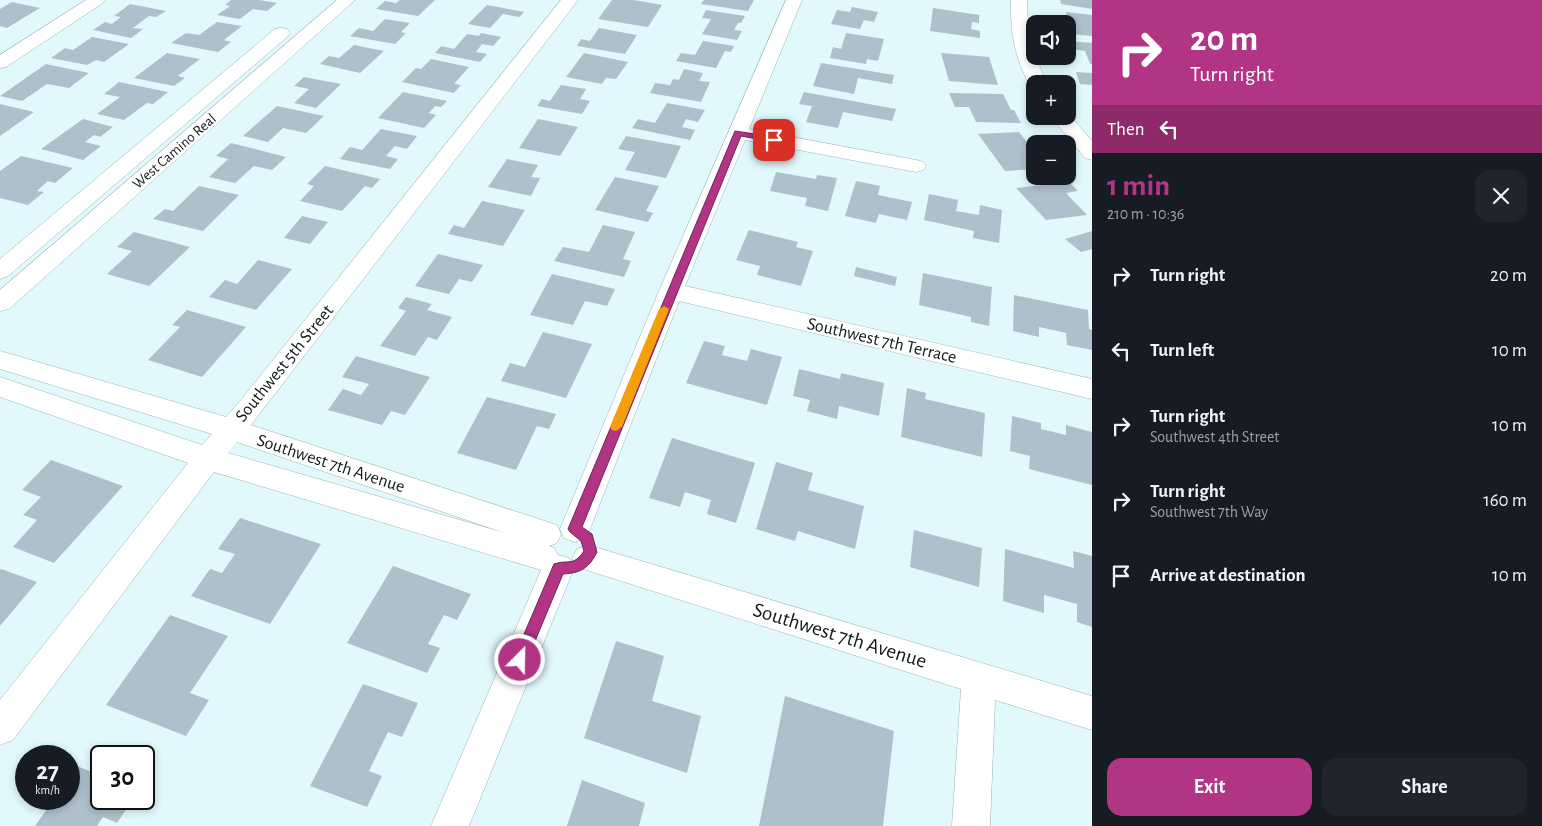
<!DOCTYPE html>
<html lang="en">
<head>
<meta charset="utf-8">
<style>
	:root { --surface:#171b24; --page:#20242c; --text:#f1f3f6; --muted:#9ea1a6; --accent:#b23585 }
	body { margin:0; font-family:"Alegreya Sans",sans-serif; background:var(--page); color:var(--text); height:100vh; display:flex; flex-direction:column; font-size:19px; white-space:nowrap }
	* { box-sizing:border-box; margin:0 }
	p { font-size:16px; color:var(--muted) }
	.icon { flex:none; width:28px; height:28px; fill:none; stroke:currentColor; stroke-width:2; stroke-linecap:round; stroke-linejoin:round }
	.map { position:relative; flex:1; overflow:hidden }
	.details { display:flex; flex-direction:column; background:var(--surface); width:450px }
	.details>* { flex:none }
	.banner { background:#b23585; color:#fff; overflow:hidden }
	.fabs { position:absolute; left:1026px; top:15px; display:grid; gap:10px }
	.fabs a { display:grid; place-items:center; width:50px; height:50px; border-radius:10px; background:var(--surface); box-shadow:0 2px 8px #0003; font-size:25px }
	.speed { position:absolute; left:15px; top:745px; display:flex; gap:10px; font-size:25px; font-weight:700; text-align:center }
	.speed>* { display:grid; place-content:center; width:65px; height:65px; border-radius:50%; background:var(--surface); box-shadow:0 2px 8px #0003; line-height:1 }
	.speed small { font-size:12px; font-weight:400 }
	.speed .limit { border:2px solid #111; border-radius:8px; background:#fff; color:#111 }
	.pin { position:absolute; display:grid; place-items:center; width:42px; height:42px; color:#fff; margin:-21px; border-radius:10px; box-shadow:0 2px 8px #0006 }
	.me { position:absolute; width:55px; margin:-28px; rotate:23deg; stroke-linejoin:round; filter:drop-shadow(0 0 4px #0008) }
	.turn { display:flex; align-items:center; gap:18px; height:105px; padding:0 15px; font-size:22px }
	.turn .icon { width:65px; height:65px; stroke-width:2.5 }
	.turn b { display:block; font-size:35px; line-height:42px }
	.then { display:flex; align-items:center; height:48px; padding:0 15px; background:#0003; gap:10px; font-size:19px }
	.round { display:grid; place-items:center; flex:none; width:52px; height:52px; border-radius:15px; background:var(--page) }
	.summary { display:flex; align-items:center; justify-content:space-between; height:85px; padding:0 15px }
	h1 { font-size:30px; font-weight:600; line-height:38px; color:var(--accent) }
	.primary-button { display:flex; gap:10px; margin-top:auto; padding:10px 15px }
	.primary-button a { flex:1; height:58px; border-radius:15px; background:var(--accent); color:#fff; font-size:20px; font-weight:600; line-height:58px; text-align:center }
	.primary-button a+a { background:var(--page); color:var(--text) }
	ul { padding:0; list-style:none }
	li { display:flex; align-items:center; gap:15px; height:75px; padding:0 15px }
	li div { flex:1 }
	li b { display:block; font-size:19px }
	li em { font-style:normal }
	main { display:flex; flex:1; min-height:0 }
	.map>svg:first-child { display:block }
	.building { fill:#aec0cc }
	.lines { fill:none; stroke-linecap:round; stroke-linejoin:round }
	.street-casing { stroke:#9bb2b5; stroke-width:1 }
	.secondary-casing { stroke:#9bb2b5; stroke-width:1 }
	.street { fill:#fff; fill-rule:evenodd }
	.secondary { fill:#fff; fill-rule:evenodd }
	.route { fill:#b23585; stroke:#742256 }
	.slow { fill:#f59e0b }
	.labels { text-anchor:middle; stroke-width:4.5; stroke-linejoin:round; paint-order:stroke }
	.far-street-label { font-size:15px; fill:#101819; stroke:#fff }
	.street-label { font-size:18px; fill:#101819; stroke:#fff }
	.near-street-label { font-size:21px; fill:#101819; stroke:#fff }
</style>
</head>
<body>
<main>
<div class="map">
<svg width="1092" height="826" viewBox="0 0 1092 826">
	<rect width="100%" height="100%" fill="#e1f9fd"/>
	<path class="building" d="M231,0H259L277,3L267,11L253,9L240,19L217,15L230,6L225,5Z
		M400,0H435L418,16L376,9L385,1L396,3Z
		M612,0H634L662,5L648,27L598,19Z
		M704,0H754L748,11L701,4Z
		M1060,0H1092V9L1061,4Z
		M12,2L40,8L7,28L0,26V9Z
		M130,4L166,11L156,17L149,16L133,28L143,29L131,38L93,30L105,22L112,24L121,17L114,16Z
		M487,5L524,12L519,17L503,14L490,28L468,24Z
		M852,7L878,12L874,22L864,20L860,29L831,24L837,10L850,12Z
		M933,8L979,15V23L972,22L971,29L980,31V38L930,31Z
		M706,10L745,16L741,23H738L734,30L742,31L737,40L702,34L711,19L702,18Z
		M1066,12L1092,15V36L1070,34Z
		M385,19L410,23L401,32L406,33L395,44L350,36L359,28L373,31Z
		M217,22L242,26L224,40L231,42L218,52L171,43L186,33L199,35Z
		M599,28L637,35L625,54L577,46L581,39L590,41Z
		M481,33L501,37L493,46L482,44L476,52L487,54L480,62L435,53L441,46L454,49L467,34L479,36Z
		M846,33L884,39L878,61L867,59L866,64L830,58L833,47L841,49Z
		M92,37L129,44L104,62L96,60L87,65L51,58L65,48L73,50Z
		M703,41L734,46L731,52L725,51L716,68L676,61L681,53L695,55Z
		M1068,41L1092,43V64H1090L1085,51L1070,49Z
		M354,45L384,51L360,73L320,64L329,56L339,58Z
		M167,53L200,59L178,76L185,78L174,86L134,78Z
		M584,53L628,62L616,79L606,78L602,84L566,77Z
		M941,53L989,57L998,85L949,81Z
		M431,59L469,67L454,84L461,85L454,93L402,82L416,68L421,69Z
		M821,63L894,75L892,84L858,78L854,94L813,86Z
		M46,64L89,73L69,88L47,84L22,101L0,96Z
		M684,69L703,73L699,81L710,82L701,102L650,93L655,83L670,85L673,79L679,80Z
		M1076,72L1092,73V85L1080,84Z
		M304,77L341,84L316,108L294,103L309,89L294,86Z
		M119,82L168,92L153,104L147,103L124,120L97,114L120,97L104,94Z
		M561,85L586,89L580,99L590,101L582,114L537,106L542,99L550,101Z
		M403,92L447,101L441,107L435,106L429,113L436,115L424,128L378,118Z
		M804,92L896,109L892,121L843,112L838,128L806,122L812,106L799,104Z
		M949,93L1003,94L1011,110H1014L1021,123L976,122L969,107H955Z
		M667,103L705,110L698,122L686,119L682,127L695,130L690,140L632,128L638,119L655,123Z
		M0,104L34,112L0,136Z
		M277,106L324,116L306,133L283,128L268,142L243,136Z
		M83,119L113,127L100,137L94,135L85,142L101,146L83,160L41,149Z
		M538,119L578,127L560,156L519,148Z
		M381,129L417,136L407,149L395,146L386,156L398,159L390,169L340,159L350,147L362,150Z
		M1019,132L1035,153V169L1005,171L978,134Z
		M626,136L681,146L666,178L625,170L635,152L618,149Z
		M231,143L286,157L272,170L254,166L235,183L209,177L228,159L216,156Z
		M21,156L73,168L55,183L48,181L37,191L44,192L28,205L0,198V171Z
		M507,159L538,165L531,177L540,178L531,196L488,187Z
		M325,166L380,179L372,188L365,186L342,211L300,201L314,186L307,184Z
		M776,172L816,179L817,175L837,178L828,211L805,206L807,198L770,191Z
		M615,177L659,186L646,211L653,213L648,222L595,210Z
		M856,181L880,186L878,195L912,202L907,220L879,214L876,223L845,216Z
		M1069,182L1078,191L1066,193L1087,215L1046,220L1016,188Z
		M199,186L239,195L203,231L153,219L165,209L173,211Z
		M929,194L958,200L956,211L979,215L980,205L1002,210L999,243L973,238L974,231L924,220Z
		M482,201L525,210L503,246L448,234L454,225L464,228Z
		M302,216L328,222L310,244L284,238Z
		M603,225L635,232L623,259L631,261L624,277L554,261L563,247L589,252Z
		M749,230L798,242L796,247L813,251L801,286L757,275L760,266L736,260Z
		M1092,231V249L1081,252L1065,239Z
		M134,232L190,247L149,286L107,274L132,251L117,247Z
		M438,254L483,265L472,282L459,279L449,294L415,286Z
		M258,260L292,269L256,310L209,297L225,280L237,284Z
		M856,267L897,277L895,286L854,276Z
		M923,273L992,287L989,326L971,322V317L919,305Z
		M552,274L615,289L607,306L585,301L573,325L530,315Z
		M1014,295L1088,310L1089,329L1092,330V350L1067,345L1066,333L1039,327V337L1013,331Z
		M406,297L432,304L427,310L452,317L437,340L428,337L415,356L380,346L406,311L398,308Z
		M187,310L246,327L202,377L148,360L180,327L172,325Z
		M543,332L592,344L566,398L501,381L510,363L525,367Z
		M704,341L725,346L722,355L747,361L751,349L782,357L767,405L686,383Z
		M356,356L430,377L405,415L391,411L382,425L328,410L343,389L361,395L369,384L342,377Z
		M799,369L840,379L841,373L884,383L879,416L839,406L837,419L807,411L810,400L793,396Z
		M907,388L926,393L925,399L985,413L982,457L901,437Z
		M487,397L556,414L549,429L537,426L516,470L457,453Z
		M1012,416L1041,423V429L1066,435V425L1092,432V485L1029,469L1030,456L1010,451Z
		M672,438L755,463L736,523L707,514L711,500L685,492L680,507L649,498Z
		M51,460L123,486L54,563L13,547L37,520L23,515L41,497L22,490Z
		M776,462L813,473L808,490L864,506L855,549L798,531L795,541L756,529Z
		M240,518L321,544L270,624L191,596L210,569L222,573L235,554L218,549Z
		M914,530L982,548L979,587L910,567Z
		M1005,549L1074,568L1073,551L1092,556V627L1077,622V604L1044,595V613L1003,601Z
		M393,566L471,594L457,620L444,615L428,644L440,648L427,673L347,643Z
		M1,569L37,582L0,626V570Z
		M170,615L228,636L190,693L209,700L186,736L106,705Z
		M616,641L664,656L652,701L701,716L687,773L584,738Z
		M363,684L418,703L402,737L388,732L369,771L382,776L367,807L310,786Z
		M785,696L894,731L883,826H759Z
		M77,766L101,776V799H133L117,823L103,817L97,826H35L54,799H69V778Z
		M582,780L645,803L639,826H567Z"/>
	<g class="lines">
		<g class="street-casing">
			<path id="street" d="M86,0H105L103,3L6,67L0,68V55Z
				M561,0H578L251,425L557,525L561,534L557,543L549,546L554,548L558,555L569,558L574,568L469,826H431L541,570L214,472L13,740L0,745V700L188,463L0,397V377L202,445L212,434L0,369V351L226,417L241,400ZM237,442L505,533L228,453Z
				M786,0H802L749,129L916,160L923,162L926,166L923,170L916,172L745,140L685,286L1092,379V399L679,301L590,529L586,538L575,542L564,538L560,529L659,291Z
				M1011,0H1027C1027,30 1033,57 1048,84H1035V89L1032,88C1015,62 1010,31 1011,0Z
				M1068,113L1092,141V160L1085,158L1050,116H1068Z
				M588,545L1092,696V730L995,700L990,826H952L961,689L577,567L572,558L577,549Z"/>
		</g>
		<g class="secondary-casing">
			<path id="secondary" d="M337,0H355L9,309L0,311V290Z
				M281,28L287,29L290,33L287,37L8,276L0,279V259L275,29Z"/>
		</g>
		<use href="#street" class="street"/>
		<use href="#secondary" class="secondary"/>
	</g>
	<path class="route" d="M735,131L774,137L778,140L774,142L741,136L582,527L592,534L597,552C589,568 581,573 563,574L525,665L520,667L515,665L513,660L554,564C569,559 573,567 584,551L581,541L570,532L568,529Z"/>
	<path class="slow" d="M664,306L669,309L622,427L616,431L612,430L610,427L659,309Z"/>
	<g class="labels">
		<g class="far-street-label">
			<text transform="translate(174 151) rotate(-41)" y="5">West Camino Real</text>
		</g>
		<g class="street-label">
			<text transform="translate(882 340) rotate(13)" y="6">Southwest 7th Terrace</text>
			<text transform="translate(284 363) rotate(-51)" y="6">Southwest 5th Street</text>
			<text transform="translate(331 463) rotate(18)" y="6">Southwest 7th Avenue</text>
		</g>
		<g class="near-street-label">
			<text transform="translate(840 635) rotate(17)" y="7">Southwest 7th Avenue</text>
		</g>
	</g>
</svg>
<div class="fabs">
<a><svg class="icon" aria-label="sound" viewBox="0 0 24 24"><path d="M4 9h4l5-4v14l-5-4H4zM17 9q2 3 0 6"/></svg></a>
<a>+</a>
<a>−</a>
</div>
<div class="speed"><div>27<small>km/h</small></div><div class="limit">30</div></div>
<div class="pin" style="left:774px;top:140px;background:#d93025"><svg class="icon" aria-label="arrive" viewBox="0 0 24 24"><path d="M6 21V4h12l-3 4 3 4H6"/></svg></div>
<svg class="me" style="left:520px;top:660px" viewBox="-20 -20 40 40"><circle r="17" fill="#b23585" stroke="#fff" stroke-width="3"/><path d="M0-11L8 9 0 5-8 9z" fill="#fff"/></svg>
</div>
<section class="details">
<div class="banner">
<div class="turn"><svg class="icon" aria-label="right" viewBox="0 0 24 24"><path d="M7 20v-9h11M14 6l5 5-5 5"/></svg><div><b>20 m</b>Turn right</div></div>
<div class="then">Then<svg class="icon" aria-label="left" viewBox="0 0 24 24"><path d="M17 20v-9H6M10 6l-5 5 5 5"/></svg></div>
</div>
<div class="summary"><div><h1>1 min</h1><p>210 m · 10:36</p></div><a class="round"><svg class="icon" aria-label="close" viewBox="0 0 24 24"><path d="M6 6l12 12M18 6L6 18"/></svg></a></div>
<ul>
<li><svg class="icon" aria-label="right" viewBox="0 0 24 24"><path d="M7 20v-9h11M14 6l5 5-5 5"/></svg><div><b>Turn right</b></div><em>20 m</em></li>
<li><svg class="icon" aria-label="left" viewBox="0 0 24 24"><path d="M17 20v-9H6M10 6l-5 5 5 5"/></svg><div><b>Turn left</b></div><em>10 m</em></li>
<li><svg class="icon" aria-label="right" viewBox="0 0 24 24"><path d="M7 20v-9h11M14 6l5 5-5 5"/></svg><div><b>Turn right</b><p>Southwest 4th Street</p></div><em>10 m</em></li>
<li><svg class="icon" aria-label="right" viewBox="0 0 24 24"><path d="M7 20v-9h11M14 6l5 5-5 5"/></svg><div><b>Turn right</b><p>Southwest 7th Way</p></div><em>160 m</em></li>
<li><svg class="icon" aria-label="arrive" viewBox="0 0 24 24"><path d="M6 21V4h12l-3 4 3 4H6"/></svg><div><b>Arrive at destination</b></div><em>10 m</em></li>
</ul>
<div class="primary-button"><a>Exit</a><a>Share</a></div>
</section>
</main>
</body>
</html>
